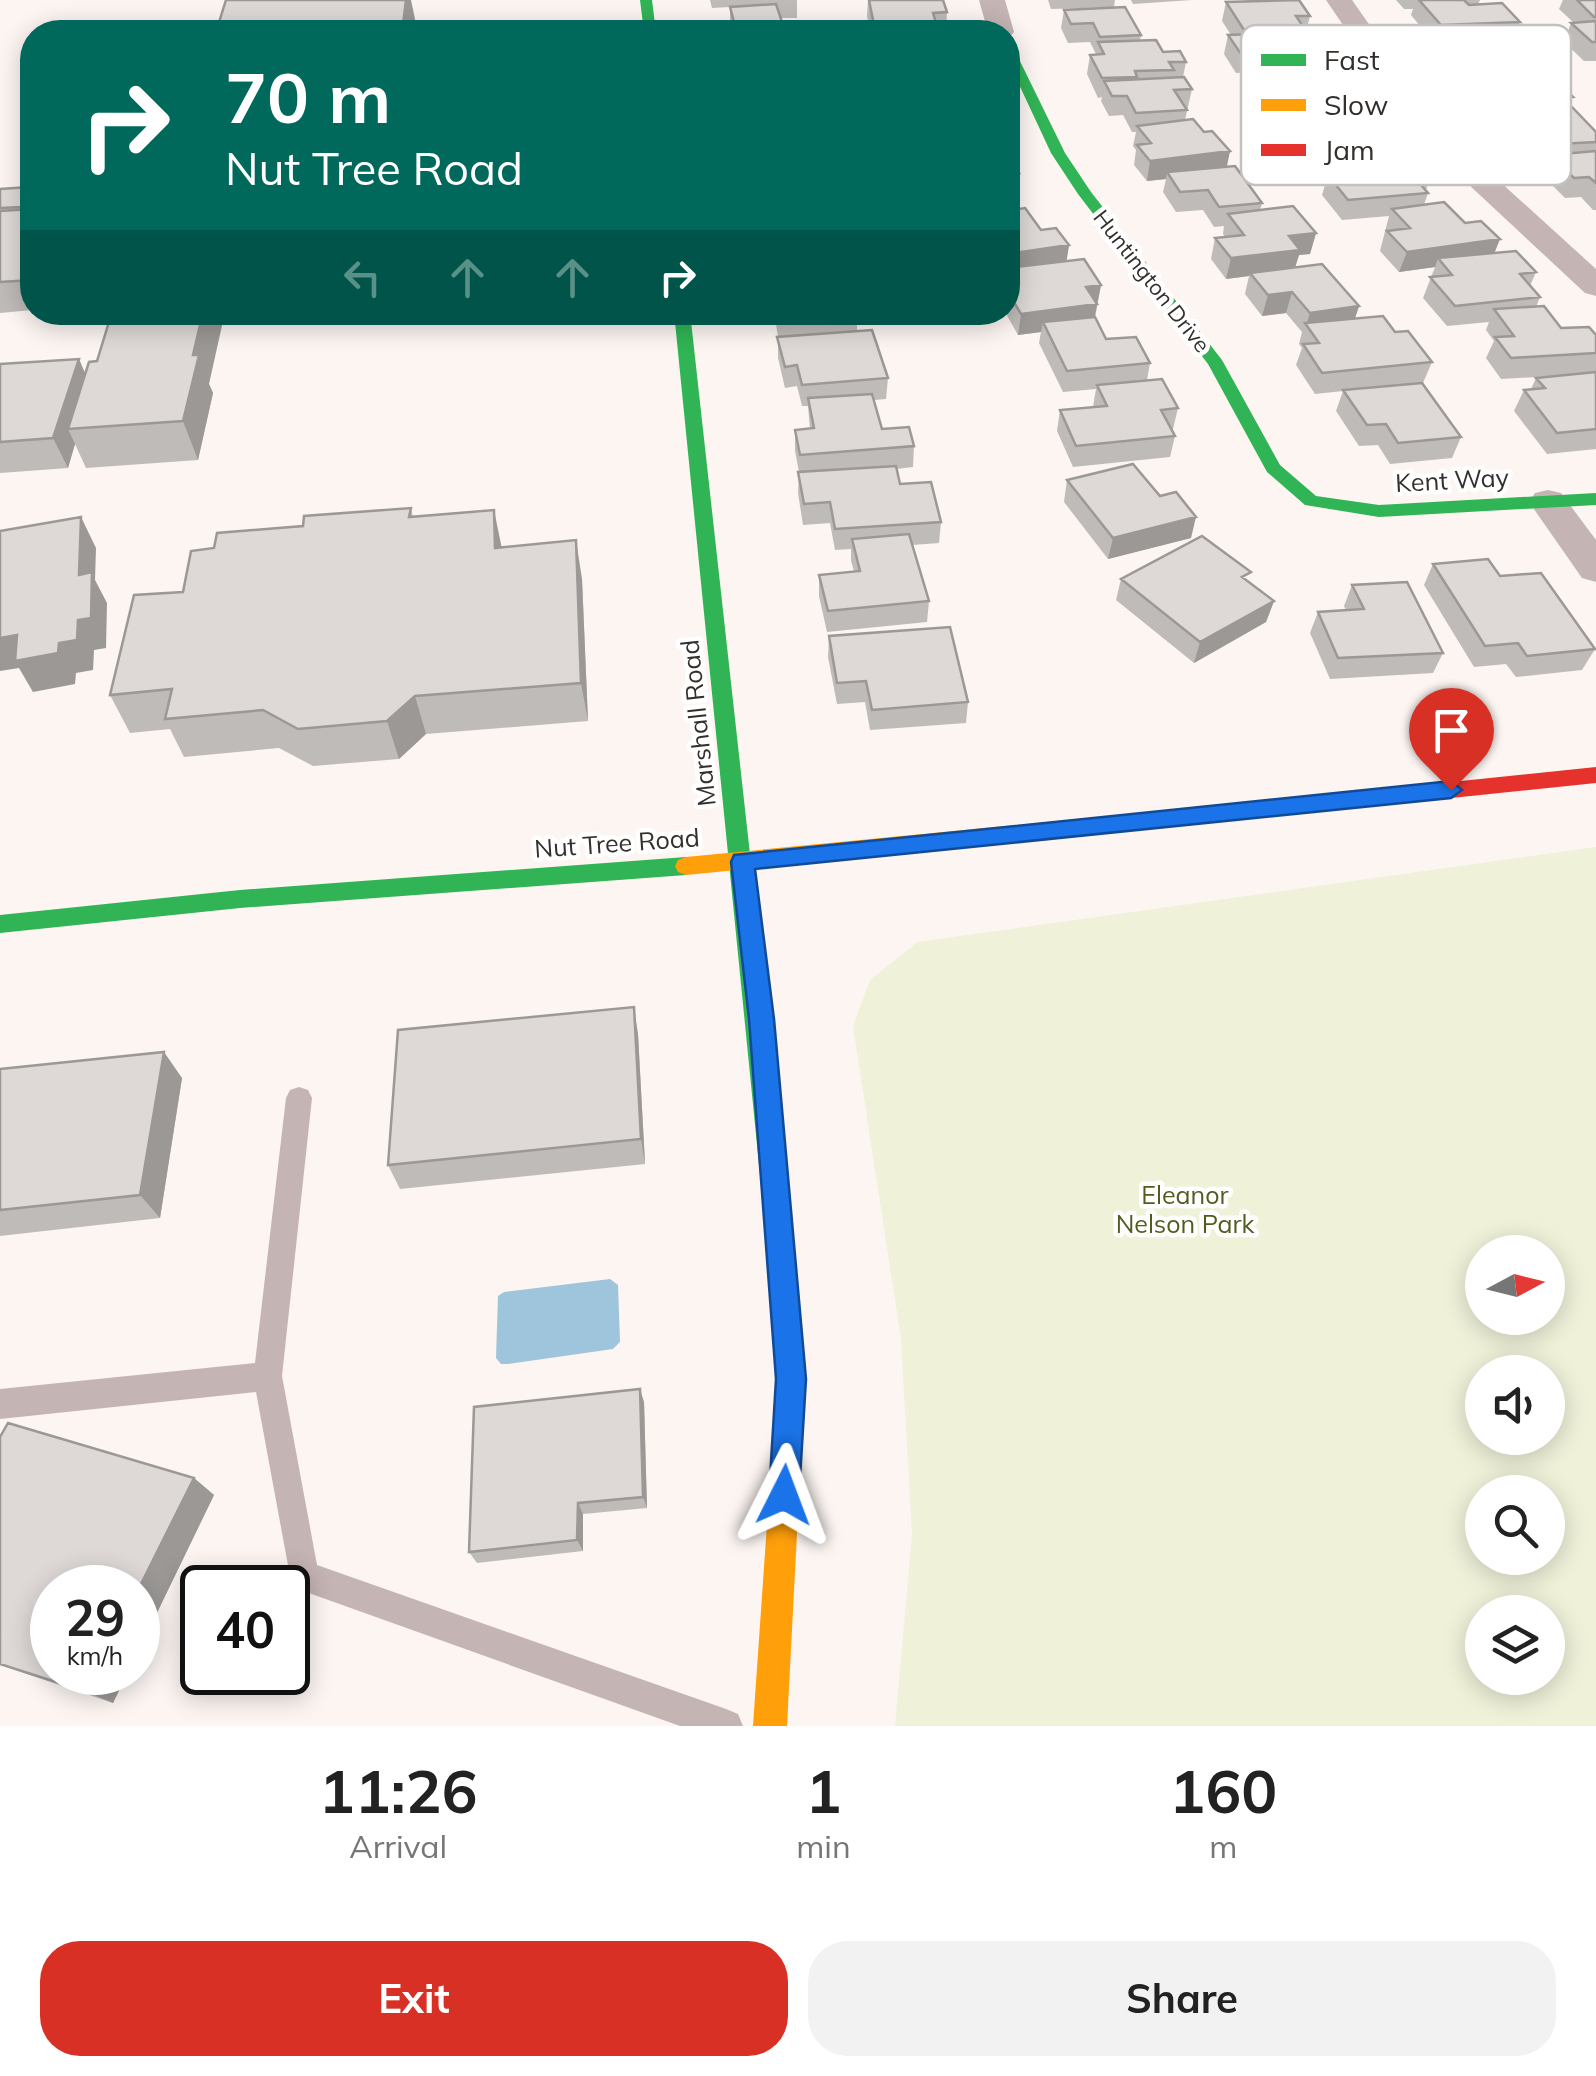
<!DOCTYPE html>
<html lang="en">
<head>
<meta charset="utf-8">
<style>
	:root { --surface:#fff; --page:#f2f2f2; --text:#222; --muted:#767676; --accent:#d93025 }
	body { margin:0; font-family:Mulish,sans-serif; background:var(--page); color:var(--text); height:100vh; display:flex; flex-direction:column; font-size:38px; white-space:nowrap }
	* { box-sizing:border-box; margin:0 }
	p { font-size:32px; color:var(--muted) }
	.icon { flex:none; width:55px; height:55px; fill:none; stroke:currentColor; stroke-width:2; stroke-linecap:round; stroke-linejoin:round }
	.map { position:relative; height:1726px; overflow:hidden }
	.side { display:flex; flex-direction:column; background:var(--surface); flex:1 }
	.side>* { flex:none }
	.banner { position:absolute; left:20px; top:20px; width:1000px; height:305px; border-radius:40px; box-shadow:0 5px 25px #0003; background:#00695c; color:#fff; overflow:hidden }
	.needle { width:65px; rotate:83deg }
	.buttons { position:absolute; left:1465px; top:1235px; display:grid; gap:20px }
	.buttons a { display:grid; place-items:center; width:100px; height:100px; border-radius:50%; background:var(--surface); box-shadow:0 5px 25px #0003; font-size:50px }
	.speed { position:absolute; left:30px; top:1565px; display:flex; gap:20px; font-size:50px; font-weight:700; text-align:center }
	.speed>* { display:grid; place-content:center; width:130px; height:130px; border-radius:50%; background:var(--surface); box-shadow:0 5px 25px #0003; line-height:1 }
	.speed small { font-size:25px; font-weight:400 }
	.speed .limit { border:5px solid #111; border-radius:15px; background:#fff; color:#111 }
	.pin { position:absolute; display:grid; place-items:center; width:85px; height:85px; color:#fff; margin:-102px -42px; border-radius:50% 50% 50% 0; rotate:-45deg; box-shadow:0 0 10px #0007 }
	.pin .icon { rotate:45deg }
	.me { position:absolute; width:110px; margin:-55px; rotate:3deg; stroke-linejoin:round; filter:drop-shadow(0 0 8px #0008) }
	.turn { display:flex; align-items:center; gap:35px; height:210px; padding:0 40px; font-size:45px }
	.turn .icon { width:130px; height:130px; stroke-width:2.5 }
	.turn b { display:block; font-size:70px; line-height:85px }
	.lanes { display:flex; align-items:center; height:95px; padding:0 40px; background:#0003; justify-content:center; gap:50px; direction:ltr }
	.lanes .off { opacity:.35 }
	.eta { display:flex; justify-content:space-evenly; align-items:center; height:170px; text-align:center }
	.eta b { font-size:60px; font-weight:700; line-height:70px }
	.button { display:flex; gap:20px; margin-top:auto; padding:20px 40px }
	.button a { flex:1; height:115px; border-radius:40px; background:var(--accent); color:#fff; font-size:40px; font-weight:700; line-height:115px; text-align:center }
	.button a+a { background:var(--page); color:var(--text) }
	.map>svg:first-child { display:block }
	.green { fill:#eff1d9; fill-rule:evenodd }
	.water { fill:#9fc5dc }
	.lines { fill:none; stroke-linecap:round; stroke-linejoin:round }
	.lane { fill:#c4b4b3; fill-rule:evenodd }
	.street { fill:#c4b4b3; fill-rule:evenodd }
	.fast { fill:#30b455; fill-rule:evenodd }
	.slow { fill:#ff9f0a; fill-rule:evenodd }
	.jam { fill:#e5322d; fill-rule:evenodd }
	.wall { fill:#bfbbb9 }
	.shaded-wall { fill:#9b9896 }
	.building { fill:#ded9d7; stroke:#9b9896; stroke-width:2.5 }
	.route { fill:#1a73e8; stroke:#114b97; stroke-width:2.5 }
	.labels { text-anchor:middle; stroke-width:9; stroke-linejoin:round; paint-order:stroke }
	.far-street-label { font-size:22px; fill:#332f2d; stroke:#fff }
	.street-label { font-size:25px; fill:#332f2d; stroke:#fff }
	.park-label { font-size:25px; fill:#535c1e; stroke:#fff }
	.key { fill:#fff; stroke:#c2c1c0; stroke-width:2.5 }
	.key-label { font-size:28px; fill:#332f2d }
</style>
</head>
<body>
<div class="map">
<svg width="1596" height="1726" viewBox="0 0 1596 1726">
	<rect width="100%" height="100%" fill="#fcf5f2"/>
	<path class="green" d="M1596,847V1726H895L912,1534L901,1339L853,1026L870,980L918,942ZM1482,1252H1548V1318H1482ZM1482,1372H1548V1438H1482ZM1482,1492H1548V1558H1482ZM1482,1612H1548V1678H1482Z"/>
	<path class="water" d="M610,1279L618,1285L620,1342L613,1349L508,1364H501L496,1358L498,1296L504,1292Z"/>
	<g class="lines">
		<path class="lane" d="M299,1087L308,1090L312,1098L282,1376L317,1565L726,1709L738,1714L743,1726H680L292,1587L256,1392L0,1419V1389L255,1363L286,1098L290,1090Z"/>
		<path class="street" d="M979,0H1005L1014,32L1010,37L1008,32H988Z
			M1326,0H1352L1443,130L1596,269V296L1585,293L1423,142Z
			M1548,490L1561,493L1596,540V582L1582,578L1529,502L1535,493Z"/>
		<path class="fast" d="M640,0H652L656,32H644Z
			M1008,45L1014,49L1065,153L1091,192L1222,360L1280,465L1316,496L1379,505L1596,493V505L1379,517L1305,505L1267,472L1208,364L1078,194L1051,153L1008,61Z
			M674,312H690L791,1225L788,1234L778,1238L768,1234L765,1225Z
			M686,857L694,860L697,866L694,872L686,875L240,908L0,933V915L240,890Z"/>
		<path class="slow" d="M1355,792L1366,800L1355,808L686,875L678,872L675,866L678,860L686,857Z
			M778,1212L788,1216L791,1225L805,1379L787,1726H753L777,1379L765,1225L768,1216Z"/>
		<path class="jam" d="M1596,767V783L1355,808L1344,800L1355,792Z"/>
	</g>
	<path class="wall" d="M710,0H797V18H781L785,32H719V23L730,22V7L712,8Z
		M868,0L947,12L946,31L871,32L867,16Z
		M1048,0H1115L1114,7L1051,9Z
		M1131,0H1192L1133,4Z
		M1246,0H1281L1310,16L1305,35H1303L1310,46L1335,62L1332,72L1358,88L1352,107L1338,108L1337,111L1355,127L1395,143L1391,156L1431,174L1426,190L1428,193L1424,205L1500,239L1494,253L1536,272L1530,286L1540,297L1536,307L1561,328L1596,335V449L1547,454L1514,411L1524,390L1531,389L1536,378L1569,375L1501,379L1486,358L1494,341L1486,330L1489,322L1447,326L1423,298L1435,267L1399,272L1380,251L1389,216L1342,220L1322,195L1328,175L1354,173L1356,165L1324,168L1296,133L1298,125L1272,126L1257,103L1261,84L1280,83L1272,71L1236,73L1224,54L1228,35H1231L1222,21L1226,2L1247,1Z
		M1396,0H1480L1478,4L1520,22L1513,40L1527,56L1523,67L1573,97L1569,107L1596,132V210H1593L1581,197L1565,198L1542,175L1547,164L1531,165L1515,147L1519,136L1513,129L1517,119L1492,120L1464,89L1468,77H1457L1443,61L1449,43L1435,44L1411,15L1413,9H1404Z
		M1563,0H1596V61H1584L1564,42L1571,23H1574L1559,9Z
		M1064,10L1141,35L1140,40L1186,62L1183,77L1192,89L1185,120L1230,151L1226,167L1262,203L1260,210L1316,233L1310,254L1299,255L1295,267L1359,306L1355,318L1395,332L1432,362L1423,383L1461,437L1452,458L1390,464L1378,445L1359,446L1336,411L1343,391L1315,394L1296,365L1302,348L1299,344L1302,332L1286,313L1262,316L1245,294L1249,276L1226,279L1211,259L1215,238L1225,237L1223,234L1224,226L1214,227L1203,210L1176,212L1163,192L1166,179L1147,181L1134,165L1136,150L1133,146L1136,132H1132L1123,115L1109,116L1101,101L1102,97L1098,98L1087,74L1090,55L1096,54L1090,42L1068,43L1061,28Z
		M1008,152L1019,173L1016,193H1011L1009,208H1008Z
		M30,187L32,194V201L29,209H32V310L0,313V189Z
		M1008,211L1069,245L1066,261L1101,285L1095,318L1106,339L1150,363L1147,380L1178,408L1173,429H1171L1175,436L1170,457L1073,467L1057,431L1060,410L1093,407L1096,389L1063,392L1039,343L1041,332L1018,335L1005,312H1008Z
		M774,312H857V331L888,378L886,399L874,400L882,429L914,446L913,467L896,469L900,484L941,522L939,543L912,545L929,601L927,622L827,632L819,596V575L854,571L851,561V549L835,550L830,523L803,525L798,493L799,472L795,451V430L810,429L808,406H802L797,386L785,388L778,358V337Z
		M97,361L209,384L213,393L198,460L86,468L75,444L68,468L0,473V364L86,374Z
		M1067,480L1191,538L1108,559L1064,502Z
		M411,508L413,517L502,547L582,579L588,721L426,734L399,759L313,766L279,748L184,757L170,729L130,733L110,695L214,548L303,526Z
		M1433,564L1500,576L1595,649L1582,670L1516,677L1506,664L1474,667L1424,585Z
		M1121,579L1248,582L1274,601L1266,622L1194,663L1116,600Z
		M1352,585L1443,653L1433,673L1330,679L1310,633L1318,612L1346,610L1344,606Z
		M829,636L968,702L966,723L870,730L865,702L837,704L828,657Z
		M638,1034L645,1164L400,1189L388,1165Z
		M0,1069L182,1078L160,1218L0,1236Z
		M644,1402L647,1508L583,1514V1551L477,1563L469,1552Z
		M0,1437L194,1478L214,1495L138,1652V1588L52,1672H128L113,1703L0,1665Z"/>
	<path class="shaded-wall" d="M406,0H411L415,19L413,32H402Z
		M1230,151L1226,171L1167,172L1166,179L1147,181L1150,161Z
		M30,187L32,194V201L25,217L21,207Z
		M1316,233L1310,254L1299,255L1294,271L1250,273L1249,276L1226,279L1231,258L1289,236Z
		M1500,239L1492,259L1438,258L1435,267L1399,272L1407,252Z
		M1069,245L1066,265L1008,274V254Z
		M1101,285L1093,325L1043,322L1041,332L1018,335L1021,314L1086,287Z
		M1292,292L1286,313L1262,316L1268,295Z
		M1359,306L1352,327L1306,325L1310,313Z
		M203,312H225L209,384L213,393L198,460L183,421L193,355Z
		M79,359L92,389L68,429L75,444L68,468L53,438Z
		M494,510L502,549L495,548Z
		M81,517L96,548L95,580L107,603L106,648L94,650L93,670L76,673L75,684L33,692L19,668L0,671V638L17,635L59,643L78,620Z
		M1196,517L1191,538L1108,559L1113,538Z
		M576,540L582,579L588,721L581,683Z
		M1274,601L1266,622L1194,663L1200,642Z
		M415,696L426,734L399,759L387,721Z
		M634,1007L638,1034L645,1164L641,1139Z
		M164,1052L182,1078L160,1218L140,1195Z
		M640,1389L644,1402L647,1508L643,1497Z
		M194,1478L214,1495L138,1652V1590Z
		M578,1503L583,1514V1551L577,1540Z
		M97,1672H128L113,1703L87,1692Z"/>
	<path class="building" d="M226,0H406L402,32H216Z
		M869,0H943L947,12L933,13L936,23L874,25Z
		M1299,0L1310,16H1296L1304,28L1244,30L1226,2Z
		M1419,0H1464L1469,5L1502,3L1520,22L1441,25Z
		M1577,0H1596V17H1594Z
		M776,4L785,31L721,32L719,23L734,22L730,7Z
		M1125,7L1141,35L1100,37L1093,23L1071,24L1064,10Z
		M1596,21V42H1592L1571,23Z
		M1300,32L1310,46L1322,45L1335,62L1285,64L1276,52L1241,54L1228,35Z
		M1156,40L1163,52L1180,51L1186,62H1169L1174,70L1135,71L1137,77L1102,78L1090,55L1104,54L1098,42Z
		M1542,66L1573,97L1499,101L1471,69Z
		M1184,77L1192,89L1174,90L1187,110L1136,113L1127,96H1112L1104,81Z
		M1572,107L1596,132V142L1539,145L1523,127L1536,126L1520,109Z
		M1193,119L1204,132L1212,131L1230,151L1150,161L1137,145L1151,143L1137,126Z
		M1596,151V183L1589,177L1574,178L1550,155Z
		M1008,152L1019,173H1008Z
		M1414,154L1431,174L1413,176L1428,193L1348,200L1328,175L1369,172L1358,159Z
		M1235,166L1262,203L1219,207L1208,190L1180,192L1167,172Z
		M30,187L21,207L0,208V189Z
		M1444,202L1465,223L1481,221L1500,239L1407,252L1387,231L1410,228L1392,209Z
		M1293,206L1316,233L1289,236L1300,250L1231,258L1215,238L1244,235L1228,214Z
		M1025,208L1041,230L1056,228L1069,245L1008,254V211Z
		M32,209V280L0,282V211Z
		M1516,251L1536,272L1520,274L1540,297L1455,306L1430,277L1452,275L1438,258Z
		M1084,259L1101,285L1086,287L1097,304L1021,314L1008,292V268Z
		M1322,264L1359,306L1310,313L1292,292L1268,295L1250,273Z
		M1544,306L1561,328L1589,327L1596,335V353L1511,358L1495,337L1514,336L1494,309Z
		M112,312H203L193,355H199L183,421L68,429L89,362L97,361Z
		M777,312H857L858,313L779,319Z
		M1383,316L1395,332L1408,331L1432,362L1322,373L1303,344L1319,343L1305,323Z
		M1095,317L1106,339L1136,337L1150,363L1067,371L1043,322Z
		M872,330L888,378L802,385L797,365L785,367L777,337Z
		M79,359L53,438L0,442V364Z
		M1596,372V429L1557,433L1524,390L1545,388L1536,378Z
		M1162,379L1178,408L1161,410L1175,436L1076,446L1060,410L1107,406L1097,385Z
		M1422,383L1461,437L1398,443L1386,424L1367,425L1343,390Z
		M872,394L882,429L909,427L914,446L800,455L795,430L814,428L808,398Z
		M1133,464L1160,496L1176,492L1196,517L1113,538L1067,480Z
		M896,466L900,484L931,482L941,522L835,529L830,502L804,504L798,472Z
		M411,508L409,517L494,510L495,548L576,540L581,683L415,696L387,721L298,729L263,710L165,719L172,689L110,695L134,595L183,592L191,551L214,548L217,533L303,526L304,516Z
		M81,517L79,575L92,572L91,618L78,620L77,640L59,643L58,653L15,661L17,635L0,638V531Z
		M909,534L929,601L828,611L819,575L860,571L852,539Z
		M1202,536L1251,572L1242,577L1274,601L1200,642L1121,579Z
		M1488,559L1500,576L1541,573L1595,649L1527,656L1518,643L1485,646L1433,564Z
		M1407,582L1443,653L1338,658L1318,612L1364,609L1352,585Z
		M950,627L968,702L872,710L866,681L837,683L829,636Z
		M634,1007L641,1139L388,1165L398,1030Z
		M164,1052L140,1195L0,1210V1069Z
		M640,1389L643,1497L578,1503L577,1540L469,1552L474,1407Z
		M8,1423L194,1478L138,1590V1588H52V1672H97L87,1692L0,1664V1437Z"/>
	<path class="route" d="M1451,781L1462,790L1451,798L755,869L774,1019L806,1379L799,1495L795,1506L784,1510L773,1506L769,1495L776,1379L749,1019L731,862L734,855Z"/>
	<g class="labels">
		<g class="far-street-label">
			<text transform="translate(1152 281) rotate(52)" y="8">Huntington Drive</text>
		</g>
		<g class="street-label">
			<text transform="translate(1452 480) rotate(-3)" y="9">Kent Way</text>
			<text transform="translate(698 723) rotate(-96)" y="9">Marshall Road</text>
			<text transform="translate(617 843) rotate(-4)" y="9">Nut Tree Road</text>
		</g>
		<g class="park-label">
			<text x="1185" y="1204">Eleanor<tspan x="1185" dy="29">Nelson Park</tspan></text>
		</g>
	</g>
	<rect x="1241" y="25" width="330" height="160" rx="15" class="key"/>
	<rect x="1261" y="54" width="45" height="12" fill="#30b455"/>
	<rect x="1261" y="99" width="45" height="12" fill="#ff9f0a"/>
	<rect x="1261" y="144" width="45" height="12" fill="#e5322d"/>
	<g class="key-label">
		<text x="1324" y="70">Fast</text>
		<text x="1324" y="115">Slow</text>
		<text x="1324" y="160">Jam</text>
	</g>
</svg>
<div class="buttons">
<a><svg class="needle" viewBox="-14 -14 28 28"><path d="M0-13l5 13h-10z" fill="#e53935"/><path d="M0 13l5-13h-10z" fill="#767676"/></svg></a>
<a><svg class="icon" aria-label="sound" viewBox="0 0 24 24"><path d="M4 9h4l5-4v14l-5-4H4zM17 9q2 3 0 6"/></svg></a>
<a><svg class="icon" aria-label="search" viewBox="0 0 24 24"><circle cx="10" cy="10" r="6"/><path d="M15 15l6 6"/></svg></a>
<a><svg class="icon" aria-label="layers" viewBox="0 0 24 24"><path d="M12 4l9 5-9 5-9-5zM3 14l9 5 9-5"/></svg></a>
</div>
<div class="speed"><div>29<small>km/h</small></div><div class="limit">40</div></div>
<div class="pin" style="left:1451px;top:790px;background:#d93025"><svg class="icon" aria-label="arrive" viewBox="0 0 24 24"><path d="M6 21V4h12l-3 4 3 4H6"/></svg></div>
<svg class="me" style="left:784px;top:1495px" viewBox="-20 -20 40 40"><path d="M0-17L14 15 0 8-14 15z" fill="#1a73e8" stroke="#fff" stroke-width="4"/></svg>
<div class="banner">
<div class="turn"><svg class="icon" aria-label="right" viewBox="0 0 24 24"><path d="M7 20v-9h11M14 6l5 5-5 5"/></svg><div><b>70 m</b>Nut Tree Road</div></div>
<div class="lanes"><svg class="icon off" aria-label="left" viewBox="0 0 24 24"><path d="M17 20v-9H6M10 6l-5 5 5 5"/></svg><svg class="icon off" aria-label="ahead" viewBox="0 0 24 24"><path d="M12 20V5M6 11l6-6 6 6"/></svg><svg class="icon off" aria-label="ahead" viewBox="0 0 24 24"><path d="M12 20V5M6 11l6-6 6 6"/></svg><svg class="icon" aria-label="right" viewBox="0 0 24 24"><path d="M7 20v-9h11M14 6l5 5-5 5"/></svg></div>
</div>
</div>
<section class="side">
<div class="eta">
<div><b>11:26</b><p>Arrival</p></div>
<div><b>1</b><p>min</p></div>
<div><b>160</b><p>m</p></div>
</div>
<div class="button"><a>Exit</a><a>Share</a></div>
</section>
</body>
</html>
